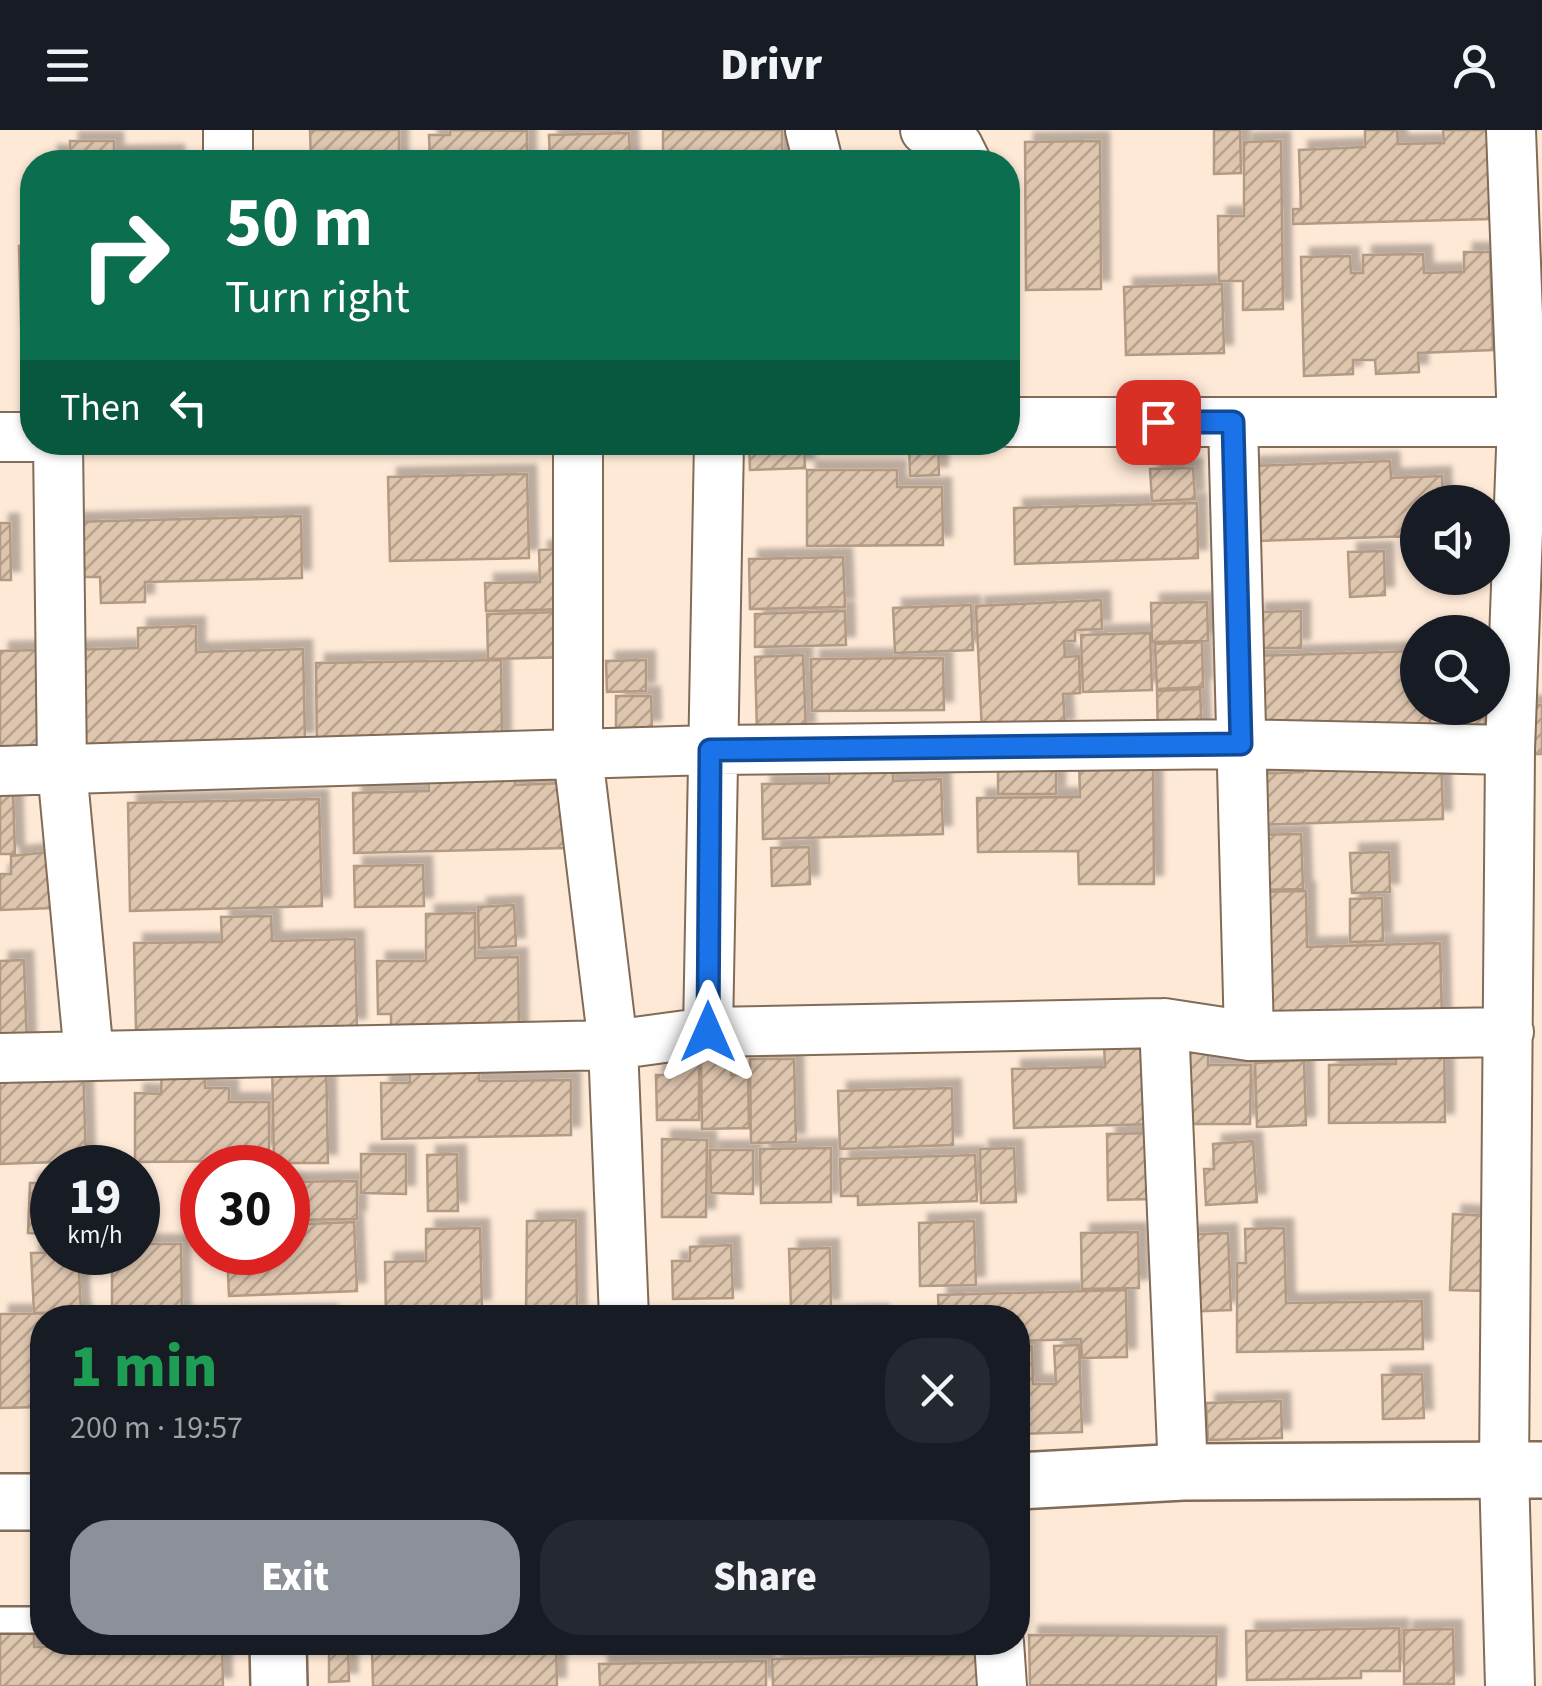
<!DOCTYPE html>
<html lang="en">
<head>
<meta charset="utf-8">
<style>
	:root { --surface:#171b24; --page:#242831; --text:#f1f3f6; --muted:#9ea1a6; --accent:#8c9099 }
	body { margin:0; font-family:"Source Sans 3",sans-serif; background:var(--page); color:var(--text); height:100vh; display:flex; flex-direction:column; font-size:38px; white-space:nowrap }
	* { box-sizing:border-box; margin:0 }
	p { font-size:32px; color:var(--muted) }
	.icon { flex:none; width:55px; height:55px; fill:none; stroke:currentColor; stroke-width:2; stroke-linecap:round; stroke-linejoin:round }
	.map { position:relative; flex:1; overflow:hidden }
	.details { position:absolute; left:30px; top:1175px; width:1000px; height:350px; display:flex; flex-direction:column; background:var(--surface); border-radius:40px; box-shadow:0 2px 8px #0004 }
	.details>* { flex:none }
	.top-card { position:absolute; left:20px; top:20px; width:1000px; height:305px; border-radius:40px; box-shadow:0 2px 8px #0004; background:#0b6e4f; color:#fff; overflow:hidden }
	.tools { position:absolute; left:1400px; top:355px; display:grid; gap:20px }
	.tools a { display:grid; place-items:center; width:110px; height:110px; border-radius:50%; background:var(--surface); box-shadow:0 2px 8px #0004; font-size:50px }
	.speed { position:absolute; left:30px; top:1015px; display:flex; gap:20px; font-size:50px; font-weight:700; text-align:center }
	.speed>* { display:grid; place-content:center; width:130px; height:130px; border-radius:50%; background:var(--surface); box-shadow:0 2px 8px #0004; line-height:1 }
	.speed small { font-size:25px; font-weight:400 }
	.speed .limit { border:15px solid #d22; background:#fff; color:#111 }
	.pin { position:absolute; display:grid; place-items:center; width:85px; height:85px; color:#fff; margin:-42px; border-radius:20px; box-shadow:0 5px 15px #0006 }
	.me { position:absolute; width:110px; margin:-55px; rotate:0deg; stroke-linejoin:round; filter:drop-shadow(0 0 8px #0008) }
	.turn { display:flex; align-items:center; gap:35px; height:210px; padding:0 40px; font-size:45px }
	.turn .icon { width:130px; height:130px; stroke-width:2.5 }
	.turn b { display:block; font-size:70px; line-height:85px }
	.then { display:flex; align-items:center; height:95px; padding:0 40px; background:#0003; gap:20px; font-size:38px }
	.round { display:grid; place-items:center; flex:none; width:105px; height:105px; border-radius:40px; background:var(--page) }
	.head { display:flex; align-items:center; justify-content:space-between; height:170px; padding:0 40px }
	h1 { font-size:60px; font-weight:800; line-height:75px; color:#1e9e55 }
	.button { display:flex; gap:20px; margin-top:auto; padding:20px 40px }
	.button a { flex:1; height:115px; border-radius:40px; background:var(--accent); color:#fff; font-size:40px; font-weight:800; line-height:115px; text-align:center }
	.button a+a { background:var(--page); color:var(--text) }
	header { display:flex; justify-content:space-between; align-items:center; height:130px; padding:0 40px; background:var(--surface); font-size:45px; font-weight:800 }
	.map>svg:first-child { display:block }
	.building { fill:url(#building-hatch); stroke:#b29a84; stroke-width:2.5; filter:url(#shadow) }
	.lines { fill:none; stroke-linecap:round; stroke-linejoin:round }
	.service-casing { stroke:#826b57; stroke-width:30 }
	.minor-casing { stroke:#826b57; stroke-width:52 }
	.tertiary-casing { stroke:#826b57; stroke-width:60 }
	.service { stroke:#fff; stroke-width:25 }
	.minor { stroke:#fff; stroke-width:48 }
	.tertiary { stroke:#fff; stroke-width:55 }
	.route-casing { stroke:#114b97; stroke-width:25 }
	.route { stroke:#1a73e8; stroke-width:18 }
</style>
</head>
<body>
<header><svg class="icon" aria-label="menu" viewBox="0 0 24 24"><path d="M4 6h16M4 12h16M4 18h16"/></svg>Drivr<svg class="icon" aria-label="person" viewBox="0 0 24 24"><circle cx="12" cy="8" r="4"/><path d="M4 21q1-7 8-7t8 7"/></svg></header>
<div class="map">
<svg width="1542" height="1556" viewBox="0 0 1542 1556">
	<defs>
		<pattern id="building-hatch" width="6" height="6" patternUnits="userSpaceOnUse" patternTransform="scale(2.5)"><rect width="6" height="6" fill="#dec5ae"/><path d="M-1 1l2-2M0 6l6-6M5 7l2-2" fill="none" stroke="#b5a18e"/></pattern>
		<filter id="shadow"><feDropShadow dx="9" dy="-9" stdDeviation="2.5" flood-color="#0004"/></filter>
	</defs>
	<rect width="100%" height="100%" fill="#fee9d7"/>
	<path class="building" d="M310,0H399V32H311Z
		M450,0L527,1V29L520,32H430L429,5H450Z
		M663,0H782V32H663Z
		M1214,0H1240L1241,43L1214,44Z
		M1365,0H1397L1398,14L1444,13L1443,0H1490L1492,89L1293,94V79H1301L1299,20L1365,17Z
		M629,3L630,32H550L549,5Z
		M70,11H114V25L175,24V32H49V24L70,25Z
		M1100,11L1101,159L1026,160L1025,12Z
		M1281,11L1283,179L1243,180V151H1219L1218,86H1244V12Z
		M19,116H32V229H22Z
		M1464,122H1490L1493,220L1418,223L1419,242L1376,244L1375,230H1353V244L1304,246L1301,127L1350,126L1351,143H1363V125L1423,124L1424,143L1464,142Z
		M1222,154L1224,223L1126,225L1124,157Z
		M749,312H804L805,338L750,340Z
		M909,312H938L939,345L910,346Z
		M1390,331L1391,348L1442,346L1443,372H1418V406L1252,411L1250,336Z
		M1193,338L1195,369L1152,371L1150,339Z
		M807,340H897V357H942L943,415L807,416Z
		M527,344L529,428L390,431L388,347Z
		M1197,373L1198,428L1015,434L1014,378Z
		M301,386L302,448L145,452V472L101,473L100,447H71L70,392Z
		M0,393H10L11,450H0Z
		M568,419L569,479L486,481L485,453L540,452L539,420Z
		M1384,421L1385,465L1350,467L1348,422Z
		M843,427L845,477L750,479L749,429Z
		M1101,470L1102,499L1075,500V511H1064L1065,527L1079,526L1080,563L1063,564L1065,598L982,602L976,476Z
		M1207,472L1208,511L1152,512L1151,473Z
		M971,475L973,520L895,523L893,478Z
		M845,481L846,515L755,517V484Z
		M1301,481V518H1256V482Z
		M564,482L573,527L488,529L487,484Z
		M196,496V522L303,519L305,611L70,617L67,520L138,518V498Z
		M1150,503L1152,560L1083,562L1081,505Z
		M1202,512L1203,557L1157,559L1155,514Z
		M41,520L43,629L0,630V521Z
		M1418,521V578H1430V594L1253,598L1251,526Z
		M803,525L806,602L757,603L755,527Z
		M943,528L944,580L812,581L811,529Z
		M501,530L502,619L317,621L316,533Z
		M646,530V561L607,562L606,531Z
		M1200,559L1202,608L1158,609L1157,561Z
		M616,566H651L652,599L616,600Z
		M1527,575H1542V624H1528Z
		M1442,578H1484L1486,609L1443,611Z
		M1441,623L1443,689L1255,695L1253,644L1303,642L1302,626Z
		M893,628V651L941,649L943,704L763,709L762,654L829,653V630Z
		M1079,628H1153L1154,754H1079L1078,721L978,722L977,668L1080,667Z
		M1056,631V664H998V632Z
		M515,638V655L565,653L566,718L354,723L353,663L429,661L428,640Z
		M0,664H13L15,724H0Z
		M319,669L322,776L130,781L128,673Z
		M1301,704L1303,759L1253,760L1252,705Z
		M809,717L810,754L772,756L771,718Z
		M50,722L52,778L0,780V744H11V726Z
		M1389,722L1390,762L1352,763L1350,723Z
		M423,735L424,776L355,777L354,736Z
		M1306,761L1307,817L1440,813L1442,888L1257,893L1253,762Z
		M1382,768L1383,811L1350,812V769Z
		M514,775L516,816L479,818L478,777Z
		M475,783V828L518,827L519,908L391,910V884H378L377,831H426V784Z
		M271,786L272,811L355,809L357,897L136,900L134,813L222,812L221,787Z
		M24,830L27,918L0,919V831Z
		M1444,904L1445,992L1329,993V935L1396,934L1395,905Z
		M1151,913L1153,994L1014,998L1012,939L1105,937L1104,914Z
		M1176,919L1208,920V935H1251L1250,994H1176Z
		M676,925H699V990H657L656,945H677Z
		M731,925V945H748L749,998L702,999L701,926Z
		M479,928V951L571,950V1005L382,1009L381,953H410L409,929Z
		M750,929H794L796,1012L751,1013Z
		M326,930L328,1033H274L272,931Z
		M1304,930L1306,995L1257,997L1255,933Z
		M162,934H205V958H229V972H269V1023L255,1024V1031L135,1032V963L161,964Z
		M83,935L86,1031L0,1034V937Z
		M952,958L953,1015L840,1019L838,961Z
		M1153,1003L1154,1069L1108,1070L1107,1004Z
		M662,1009L707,1010L706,1087H662Z
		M1253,1011L1257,1072L1206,1075L1204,1039H1214L1213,1014Z
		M831,1018V1072L761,1073L760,1019Z
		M1014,1018L1016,1072L981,1073L980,1019Z
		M710,1020H753V1064L711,1063Z
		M361,1024H406V1064L361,1063Z
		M457,1024L458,1081H428L427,1025Z
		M975,1025L977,1071L858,1075V1066H841L840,1029Z
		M357,1051V1089L288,1090V1052Z
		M192,1052H202V1089H191Z
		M30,1053H52V1104L28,1103Z
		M1453,1084L1489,1086L1487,1161L1450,1160Z
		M576,1090L577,1184H526L527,1091Z
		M974,1091L976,1155L920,1156L919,1093Z
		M354,1092L357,1161L229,1166L227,1122H288V1095Z
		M480,1098L482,1178H466V1188H386L385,1132L426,1131V1099Z
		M1284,1098L1286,1173L1422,1171L1423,1219L1237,1222V1133H1246L1245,1099Z
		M1138,1102L1139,1158L1082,1159L1081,1103Z
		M1228,1103L1231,1180L1182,1182L1179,1105Z
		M138,1114H181L182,1185L112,1186V1122H138Z
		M731,1115L733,1168L673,1169L672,1131H690V1117Z
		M830,1118L831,1178L791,1179L789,1119Z
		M78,1122L81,1182L34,1183L31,1123Z
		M1126,1160L1127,1227L1082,1228L1081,1209L1018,1211V1188H939L938,1165Z
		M82,1183V1188H42V1277L0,1278V1184Z
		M328,1184V1188H123Z
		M879,1184V1188H748Z
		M1079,1215L1082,1302L1018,1304V1217L1032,1216L1033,1254H1056L1054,1216Z
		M1422,1244L1424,1288L1383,1289L1382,1245Z
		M1281,1271L1282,1308L1208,1310L1206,1273Z
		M34,1498V1517L222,1513L223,1556H0V1499Z
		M1399,1498L1400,1541H1361V1548L1247,1550L1246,1501Z
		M1453,1499L1454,1554H1404V1500Z
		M1029,1505L1217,1506L1216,1556L1030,1555Z
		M556,1516L557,1556H373L372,1518Z
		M329,1519H348L349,1551L329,1552Z
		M979,1524V1556H773L772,1529Z
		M766,1531V1556H600L599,1534Z"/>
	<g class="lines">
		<g class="service-casing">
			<path id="service" d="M0,1490H42"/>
		</g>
		<g class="minor-casing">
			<path id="minor" d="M228,0V32
				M810,0L818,32
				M925,0L958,16L966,32
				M1511,0L1522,292L1542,294
				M1008,292H1522L1510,620L1504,1341L1510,1556
				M1233,292L1249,906
				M0,307H32
				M58,312L62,639L89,926
				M578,312V626L613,915L624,1188
				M0,641L710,620L1241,614L1510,620
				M1164,893L1183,1342
				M708,902L719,312
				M0,928L613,915L708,902L1164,893L1249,906L1509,902
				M999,1512L1002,1556"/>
		</g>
		<g class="tertiary-casing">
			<path id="tertiary" d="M1018,1351L1183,1342L1542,1340
				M0,1372H42
				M278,1512L279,1556"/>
		</g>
		<use href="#service" class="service"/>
		<use href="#minor" class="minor"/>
		<use href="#tertiary" class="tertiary"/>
	</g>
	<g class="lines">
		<g class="route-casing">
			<path id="route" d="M708,902L710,620L1241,614L1233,292H1158"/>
		</g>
		<use href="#route" class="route"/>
	</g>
</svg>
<div class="tools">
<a><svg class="icon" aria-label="sound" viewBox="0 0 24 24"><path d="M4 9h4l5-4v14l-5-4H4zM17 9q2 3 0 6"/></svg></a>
<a><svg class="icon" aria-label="search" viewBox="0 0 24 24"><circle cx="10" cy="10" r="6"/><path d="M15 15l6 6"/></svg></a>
</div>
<div class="speed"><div>19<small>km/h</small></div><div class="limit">30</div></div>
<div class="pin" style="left:1158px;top:292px;background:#d93025"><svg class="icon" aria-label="arrive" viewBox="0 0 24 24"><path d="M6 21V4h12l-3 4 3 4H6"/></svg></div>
<svg class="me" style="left:708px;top:902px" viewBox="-20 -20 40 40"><path d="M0-17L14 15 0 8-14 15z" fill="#1a73e8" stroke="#fff" stroke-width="4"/></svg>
<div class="top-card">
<div class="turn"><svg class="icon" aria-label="right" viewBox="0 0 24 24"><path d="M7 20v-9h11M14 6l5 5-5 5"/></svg><div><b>50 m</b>Turn right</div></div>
<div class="then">Then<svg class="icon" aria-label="left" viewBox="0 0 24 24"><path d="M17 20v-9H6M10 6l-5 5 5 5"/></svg></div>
</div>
<section class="details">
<div class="head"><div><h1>1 min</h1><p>200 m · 19:57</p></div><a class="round"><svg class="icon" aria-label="close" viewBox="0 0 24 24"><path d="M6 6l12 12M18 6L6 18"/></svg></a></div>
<div class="button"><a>Exit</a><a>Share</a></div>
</section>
</div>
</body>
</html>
